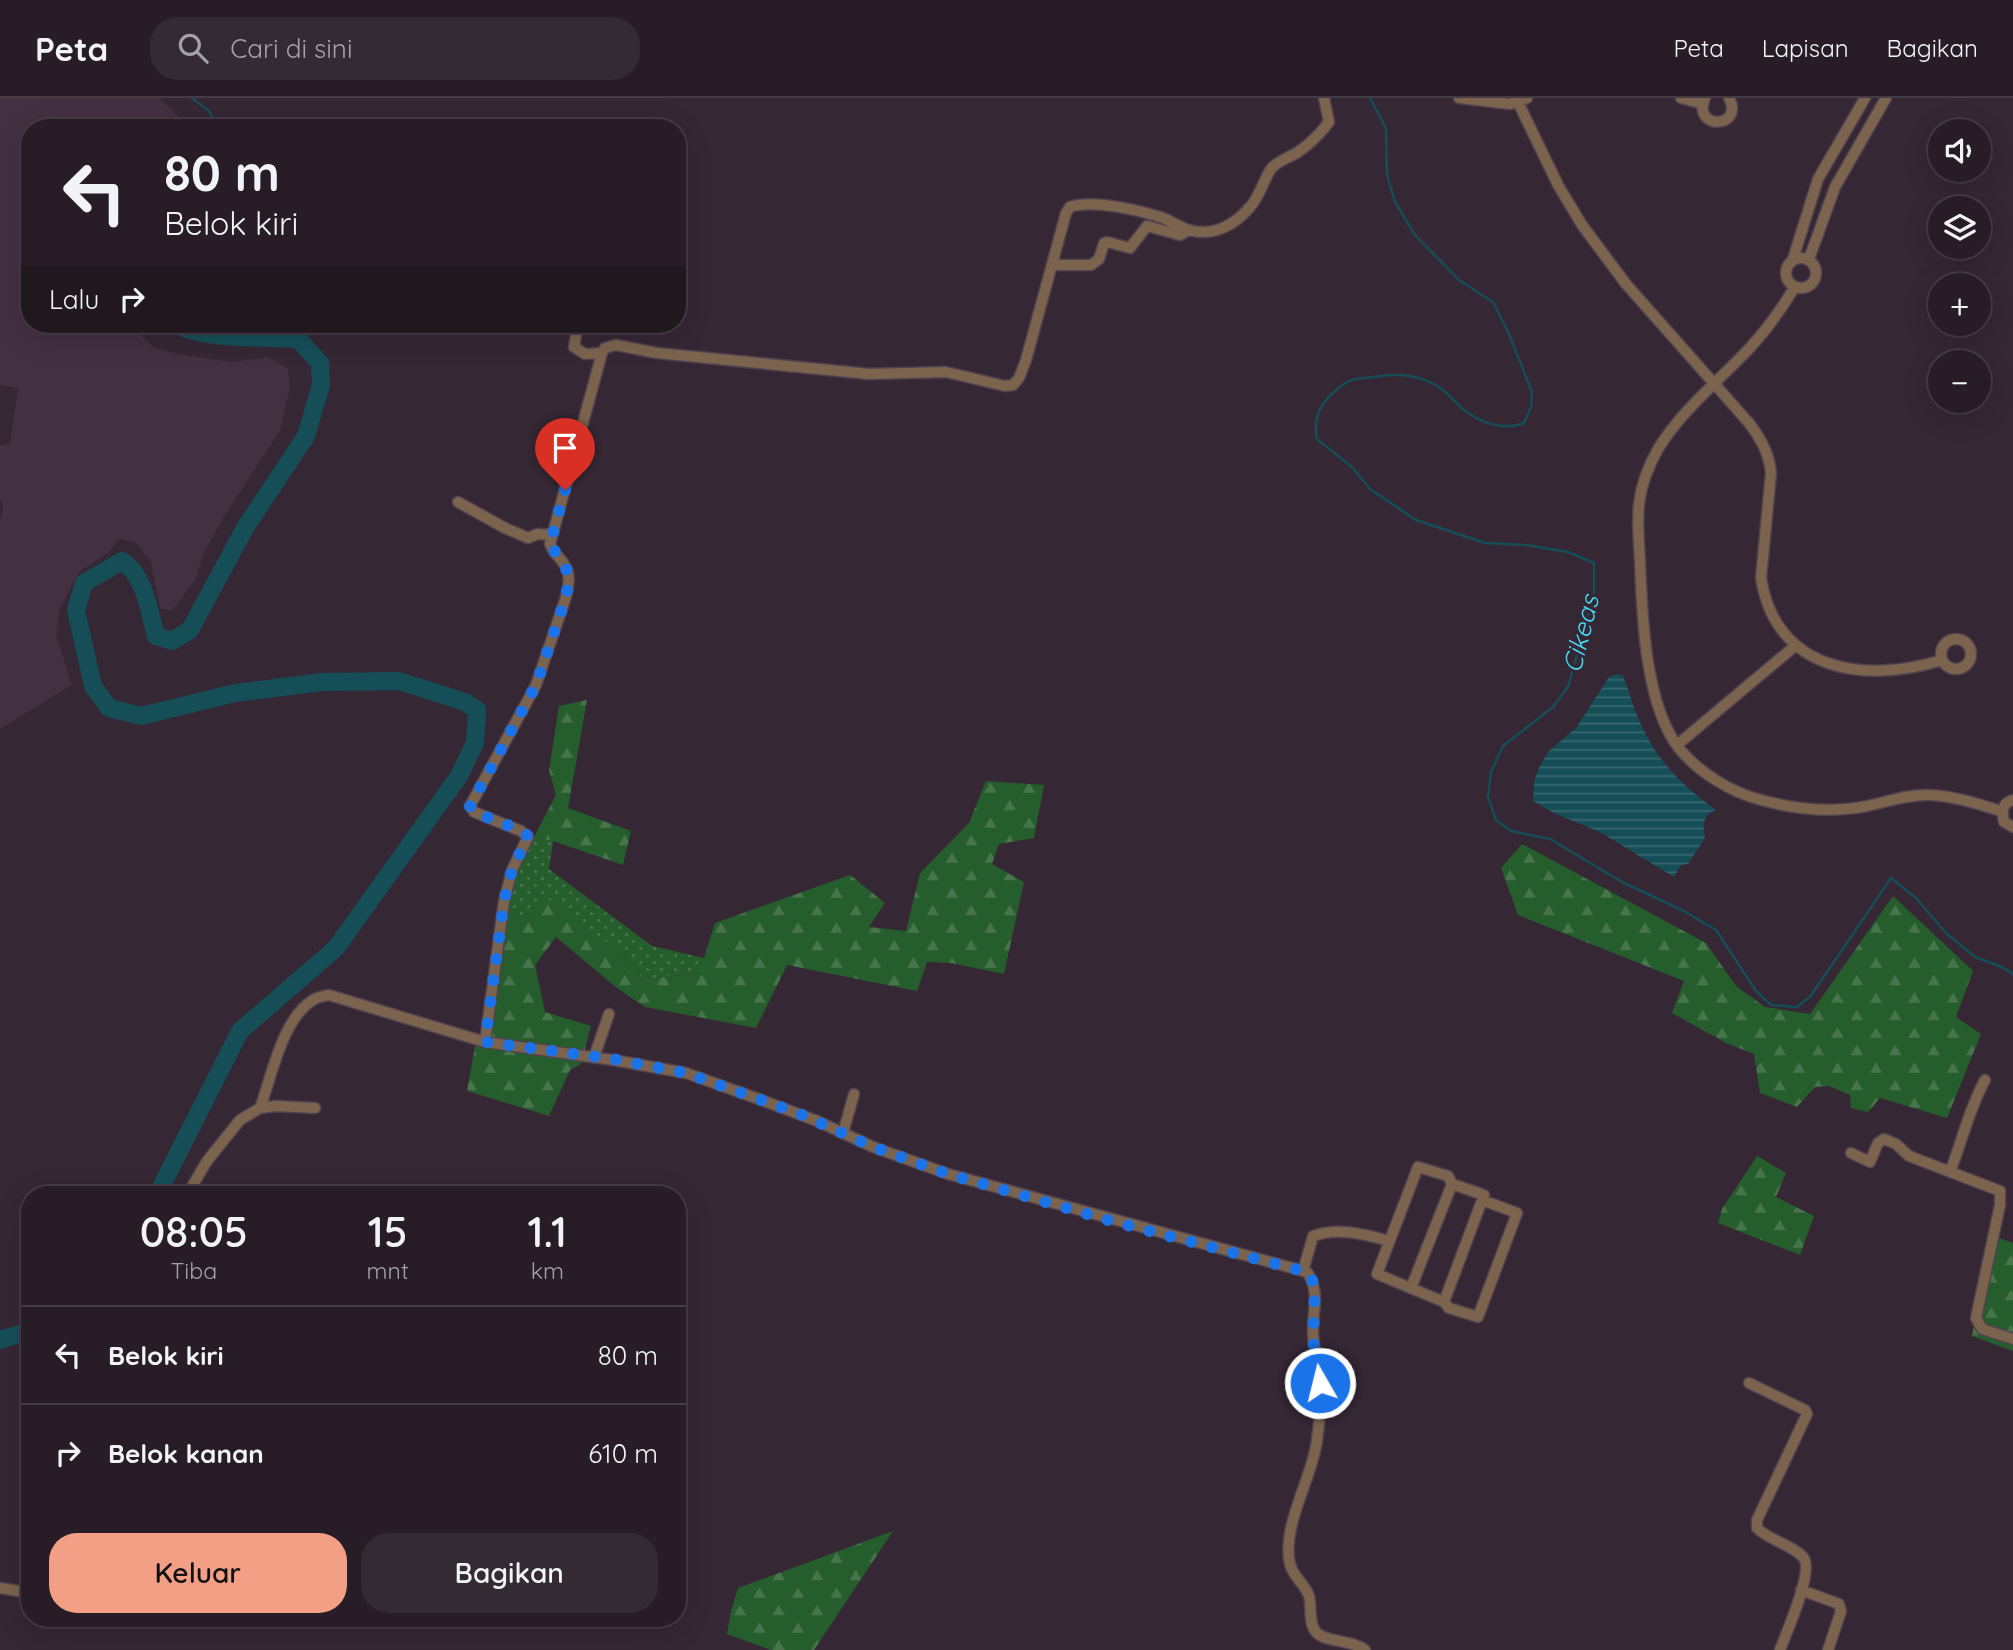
<!DOCTYPE html>
<html lang="id">
<head>
<meta charset="utf-8">
<style>
	:root { --surface:#281d27; --page:#342a33; --text:#f1f3f6; --muted:#a5a2a7; --line:#443b44; --accent:#f39f86 }
	body { margin:0; font-family:Quicksand,sans-serif; background:var(--page); color:var(--text); height:100vh; display:flex; flex-direction:column; font-size:26px; white-space:nowrap }
	* { box-sizing:border-box; margin:0 }
	p { font-size:23px; color:var(--muted) }
	.icon { flex:none; width:38px; height:38px; fill:none; stroke:currentColor; stroke-width:2; stroke-linecap:round; stroke-linejoin:round }
	.map { position:relative; flex:1; overflow:hidden }
	.side { position:absolute; left:21px; top:1088px; width:665px; height:441px; display:flex; flex-direction:column; background:var(--surface); border-radius:28px; box-shadow:0 7px 28px #0002,0 0 0 2px var(--line) }
	.side>* { flex:none }
	.top-card { position:absolute; left:21px; top:21px; width:665px; height:214px; border-radius:28px; box-shadow:0 7px 28px #0002,0 0 0 2px var(--line); background:#281d27; color:var(--text); overflow:hidden }
	.tools { position:absolute; left:1928px; top:21px; display:grid; gap:14px }
	.tools a { display:grid; place-items:center; width:63px; height:63px; border-radius:50%; background:var(--surface); box-shadow:0 7px 28px #0002,0 0 0 2px var(--line); font-size:35px }
	.pin { position:absolute; display:grid; place-items:center; width:60px; height:60px; color:#fff; margin:-72px -30px; border-radius:50% 50% 50% 0; rotate:-45deg; box-shadow:0 0 7px #0007 }
	.pin .icon { rotate:45deg }
	.me { position:absolute; width:77px; margin:-38px; rotate:352deg; stroke-linejoin:round; filter:drop-shadow(0 0 5px #0008) }
	.turn { display:flex; align-items:center; gap:24px; height:147px; padding:0 28px; font-size:32px }
	.turn .icon { width:91px; height:91px; stroke-width:2.5 }
	.turn b { display:block; font-size:49px; line-height:60px }
	.then { display:flex; align-items:center; height:66px; padding:0 28px; background:#0003; gap:14px; font-size:26px }
	.eta { display:flex; justify-content:space-evenly; align-items:center; height:119px; text-align:center }
	.eta b { font-size:42px; font-weight:600; line-height:49px }
	.primary-button { display:flex; gap:14px; margin-top:auto; padding:14px 28px }
	.primary-button a { flex:1; height:80px; border-radius:28px; background:var(--accent); color:#111; font-size:28px; font-weight:600; line-height:80px; text-align:center }
	.primary-button a+a { background:var(--page); color:var(--text) }
	ul { padding:0; list-style:none }
	li { display:flex; align-items:center; gap:21px; height:98px; padding:0 28px; border-top:2px solid var(--line) }
	li div { flex:1 }
	li b { display:block; font-size:26px }
	li em { font-style:normal }
	header { display:flex; align-items:center; gap:42px; box-sizing:border-box; height:98px; padding:0 35px; background:var(--surface); border-bottom:2px solid var(--line) }
	header strong { font-size:33px }
	nav { display:flex; gap:38px; margin-inline-start:auto; font-size:24px }
	.search { width:490px; height:63px; background:var(--page); display:flex; align-items:center; gap:18px; box-sizing:border-box; padding:0 24px; border-radius:28px; color:var(--muted); font-size:26px }
	.map>svg:first-child { display:block }
	.built { fill:#433041 }
	.grass { fill:url(#grass-dots) }
	.forest { fill:url(#forest-firs) }
	.water { fill:url(#water-rules) }
	.lines { fill:none; stroke-linecap:round; stroke-linejoin:round }
	.stream { stroke:#164e58; stroke-width:2.5 }
	.river { stroke:#164e58; stroke-width:18 }
	.street-casing { stroke:#50434f; stroke-width:13 }
	.street { stroke:#7b634e; stroke-width:10 }
	.route { stroke:#1a73e8; stroke-width:12; stroke-dasharray:0 21.6 }
	.labels { text-anchor:middle; stroke-width:6; stroke-linejoin:round; paint-order:stroke }
	.water-label { font-size:26px; font-style:italic; fill:#43dbf5; stroke:#352734 }
</style>
</head>
<body>
<header>
<strong>Peta</strong>
<div class="search"><svg class="icon" aria-label="search" viewBox="0 0 24 24"><circle cx="10" cy="10" r="6"/><path d="M15 15l6 6"/></svg>Cari di sini</div>
<nav><a>Peta</a><a>Lapisan</a><a>Bagikan</a></nav>
</header>
<div class="map">
<svg width="2013" height="1552" viewBox="0 0 2013 1552">
	<defs>
		<pattern id="grass-dots" width="8" height="8" patternUnits="userSpaceOnUse" patternTransform="scale(1.75)"><rect width="8" height="8" fill="#265d2d"/><path d="M2 2h.1M6 6h.1" fill="none" stroke="#46754c" stroke-width="1.8" stroke-linecap="round"/></pattern>
		<pattern id="forest-firs" width="22" height="20" patternUnits="userSpaceOnUse" patternTransform="scale(1.75)"><rect width="22" height="20" fill="#265d2d"/><path d="M5 1l3.5 6h-7zM16 11l3.5 6h-7z" fill="#46754c"/></pattern>
		<pattern id="water-rules" width="6" height="5" patternUnits="userSpaceOnUse" patternTransform="scale(1.75)"><rect width="6" height="5" fill="#164e58"/><path d="M0 2.5h6" fill="none" stroke="#386871"/></pattern>
	</defs>
	<rect width="100%" height="100%" fill="#352734"/>
	<path class="built" d="M0,0H160L189,30H30V226H131L154,250L178,256L231,264L269,259L288,271L290,289L280,333L223,420L203,457L196,481L172,513L160,510L151,464L135,444L119,441L108,455L80,473L60,510L56,537L72,587L0,631V423L3,410L0,399V347L10,346L18,290L0,287Z"/>
	<path class="grass" d="M534,739L553,743L549,771L652,848L704,860L691,876L643,881L621,855L533,815L506,821L516,776Z"/>
	<path class="forest" d="M587,602L568,710L631,733L623,767L553,743L534,739L556,697L549,672L559,608Z
		M986,683L1044,687L1034,740L999,746L992,766L1024,784L1004,876L951,865L927,864L917,893L787,867L756,930L645,909L617,890L556,839L535,867L545,914L591,928L581,966L570,972L549,1018L467,993L477,937L487,940L506,821L533,815L548,801L621,855L643,881L691,876L704,860L715,825L850,777L885,805L869,829L906,833L920,775L969,725Z
		M1522,746L1706,845L1736,888L1765,909L1810,916L1893,798L1973,873L1956,919L1981,936L1947,1020L1880,1000L1868,1014L1851,1010L1850,997L1829,988L1815,989L1797,1009L1760,995L1754,956L1726,945L1672,915L1684,883L1518,817L1501,770Z
		M1757,1058L1786,1075L1776,1099L1814,1118L1800,1157L1718,1125L1722,1111Z
		M1991,1137L2013,1145V1253L1972,1238Z
		M893,1433L814,1552H771L727,1536L731,1513L738,1490Z"/>
	<path class="water" d="M1617,576L1623,578C1629,592 1632,606 1638,620C1656,662 1679,685 1716,712C1703,716 1702,728 1705,740L1688,766L1681,767L1674,779L1600,734L1556,716L1533,703L1534,683L1539,670L1548,654L1576,630L1609,579Z"/>
	<g class="lines">
		<path class="stream" d="M192,0L209,13L219,30
			M1370,0L1386,30L1387,77L1395,104L1415,137L1459,182L1493,204L1509,236L1532,294L1531,309L1524,325C1504,333 1481,325 1464,312C1456,305 1449,296 1440,290C1420,276 1396,275 1373,279C1354,281 1349,280 1334,294C1320,306 1313,322 1317,341L1353,370L1370,391L1416,422L1485,445L1526,447L1568,454L1594,465V496L1568,589L1553,609L1503,648L1491,674L1488,699L1496,722L1511,733L1550,741L1622,784L1684,813L1716,832L1756,893L1771,907L1797,909L1810,899L1891,780L1916,800L1946,835L1975,859L2002,869L2013,876"/>
		<path class="river" d="M157,1097L240,933L336,850L459,678L475,645L477,612L465,604L399,583L322,584L235,595L141,618L109,610L93,588L76,512L84,485L122,463C145,477 149,513 156,538L172,543L190,532L245,430L306,338L321,287L320,265L298,241C265,239 203,242 175,226
			M0,1242L30,1233"/>
		<g class="street-casing">
			<path id="street" d="M1459,0L1510,6L1527,0
				M1516,0L1558,87L1582,127L1626,186L1749,325C1761,341 1769,355 1771,375L1761,480C1776,574 1865,586 1942,562
				M1681,0L1703,6
				M1705,0C1691,32 1745,31 1729,0
				M1786 175a15 15 0 1 1 30 0a15 15 0 1 1-30 0Z
				M1793,161L1818,81L1865,0
				M1809,161L1835,89L1886,0
				M1052,167H1091L1099,161L1104,145L1107,144L1130,150L1147,128L1180,137L1189,132
				M1794,190C1778,217 1759,242 1736,264C1709,291 1678,318 1658,351C1649,367 1641,387 1639,406C1637,425 1639,445 1640,464C1642,517 1645,605 1678,649C1698,674 1730,694 1761,702C1795,711 1833,715 1867,708C1887,704 1908,696 1929,697C1954,698 1978,706 2001,713
				M578,226L574,249L585,256L602,255
				M458,404L505,430L528,440L538,436L552,437
				M1941 556a15 15 0 1 1 30 0a15 15 0 1 1-30 0Z
				M1677,647L1795,548
				M2013,702C2001,705 2002,714 2004,724L2013,729
				M485,944L504,803L512,772L528,739L521,733L474,714L470,708L536,587L565,502C568,491 572,477 564,466C559,458 553,455 550,446L602,255L605,250L616,247L657,255L869,276L946,274L1005,288L1013,287L1019,280L1026,262L1066,115L1070,109C1091,101 1138,112 1160,119C1170,122 1179,129 1189,132C1213,139 1235,127 1250,109C1260,98 1263,83 1271,71C1278,62 1289,60 1298,54C1310,46 1320,36 1329,24L1324,0
				M594,959L609,916
				M260,1010L276,1008L315,1010
				M843,1035L854,996
				M1851,1055L1870,1064L1878,1045L1884,1041L1896,1046L1909,1058L2000,1093V1107L1976,1220L1982,1231L2013,1241
				M1950,1074C1962,1043 1969,1011 1985,982
				M187,1097L207,1063L240,1022L260,1010C272,978 282,921 313,902C317,899 324,898 329,897L485,944L613,962L686,975L764,1003L817,1023L873,1049L948,1076L1307,1174C1321,1195 1312,1212 1313,1236C1314,1252 1319,1267 1320,1283C1321,1302 1320,1323 1317,1342C1313,1379 1281,1428 1290,1466C1293,1479 1305,1486 1309,1498C1312,1509 1308,1525 1316,1534C1325,1545 1352,1541 1365,1552
				M1303,1173L1313,1138C1338,1129 1364,1136 1389,1143
				M1411,1190L1452,1086
				M1444,1204L1484,1097L1452,1086L1448,1078L1418,1069L1377,1176L1444,1204L1449,1210L1478,1219L1517,1115L1482,1102
				M1749,1285L1805,1312L1807,1316L1757,1422V1430C1770,1443 1791,1446 1803,1459C1815,1472 1786,1535 1780,1552
				M0,1490L30,1495
				M1801,1492L1839,1506L1841,1513L1828,1552"/>
		</g>
		<use href="#street" class="street"/>
	</g>
	<g class="lines">
		<path class="route" d="M565,392L550,446L568,474V488L565,502L536,587L470,708L474,714L522,733L528,738L512,772L504,803L485,944L613,961L686,975L800,1016L873,1049L948,1076L1115,1124L1307,1174L1315,1187L1313,1242L1320,1285"/>
	</g>
	<g class="labels">
		<g class="water-label">
			<text transform="translate(1581 536) rotate(-76)" y="9">Cikeas</text>
		</g>
	</g>
</svg>
<div class="tools">
<a><svg class="icon" aria-label="sound" viewBox="0 0 24 24"><path d="M4 9h4l5-4v14l-5-4H4zM17 9q2 3 0 6"/></svg></a>
<a><svg class="icon" aria-label="layers" viewBox="0 0 24 24"><path d="M12 4l9 5-9 5-9-5zM3 14l9 5 9-5"/></svg></a>
<a>+</a>
<a>−</a>
</div>
<div class="pin" style="left:565px;top:392px;background:#d93025"><svg class="icon" aria-label="arrive" viewBox="0 0 24 24"><path d="M6 21V4h12l-3 4 3 4H6"/></svg></div>
<svg class="me" style="left:1320px;top:1285px" viewBox="-20 -20 40 40"><circle r="17" fill="#1a73e8" stroke="#fff" stroke-width="3"/><path d="M0-11L8 9 0 5-8 9z" fill="#fff"/></svg>
<div class="top-card">
<div class="turn"><svg class="icon" aria-label="left" viewBox="0 0 24 24"><path d="M17 20v-9H6M10 6l-5 5 5 5"/></svg><div><b>80 m</b>Belok kiri</div></div>
<div class="then">Lalu<svg class="icon" aria-label="right" viewBox="0 0 24 24"><path d="M7 20v-9h11M14 6l5 5-5 5"/></svg></div>
</div>
<section class="side">
<div class="eta">
<div><b>08:05</b><p>Tiba</p></div>
<div><b>15</b><p>mnt</p></div>
<div><b>1.1</b><p>km</p></div>
</div>
<ul>
<li><svg class="icon" aria-label="left" viewBox="0 0 24 24"><path d="M17 20v-9H6M10 6l-5 5 5 5"/></svg><div><b>Belok kiri</b></div><em>80 m</em></li>
<li><svg class="icon" aria-label="right" viewBox="0 0 24 24"><path d="M7 20v-9h11M14 6l5 5-5 5"/></svg><div><b>Belok kanan</b></div><em>610 m</em></li>
</ul>
<div class="primary-button"><a>Keluar</a><a>Bagikan</a></div>
</section>
</div>
</body>
</html>
